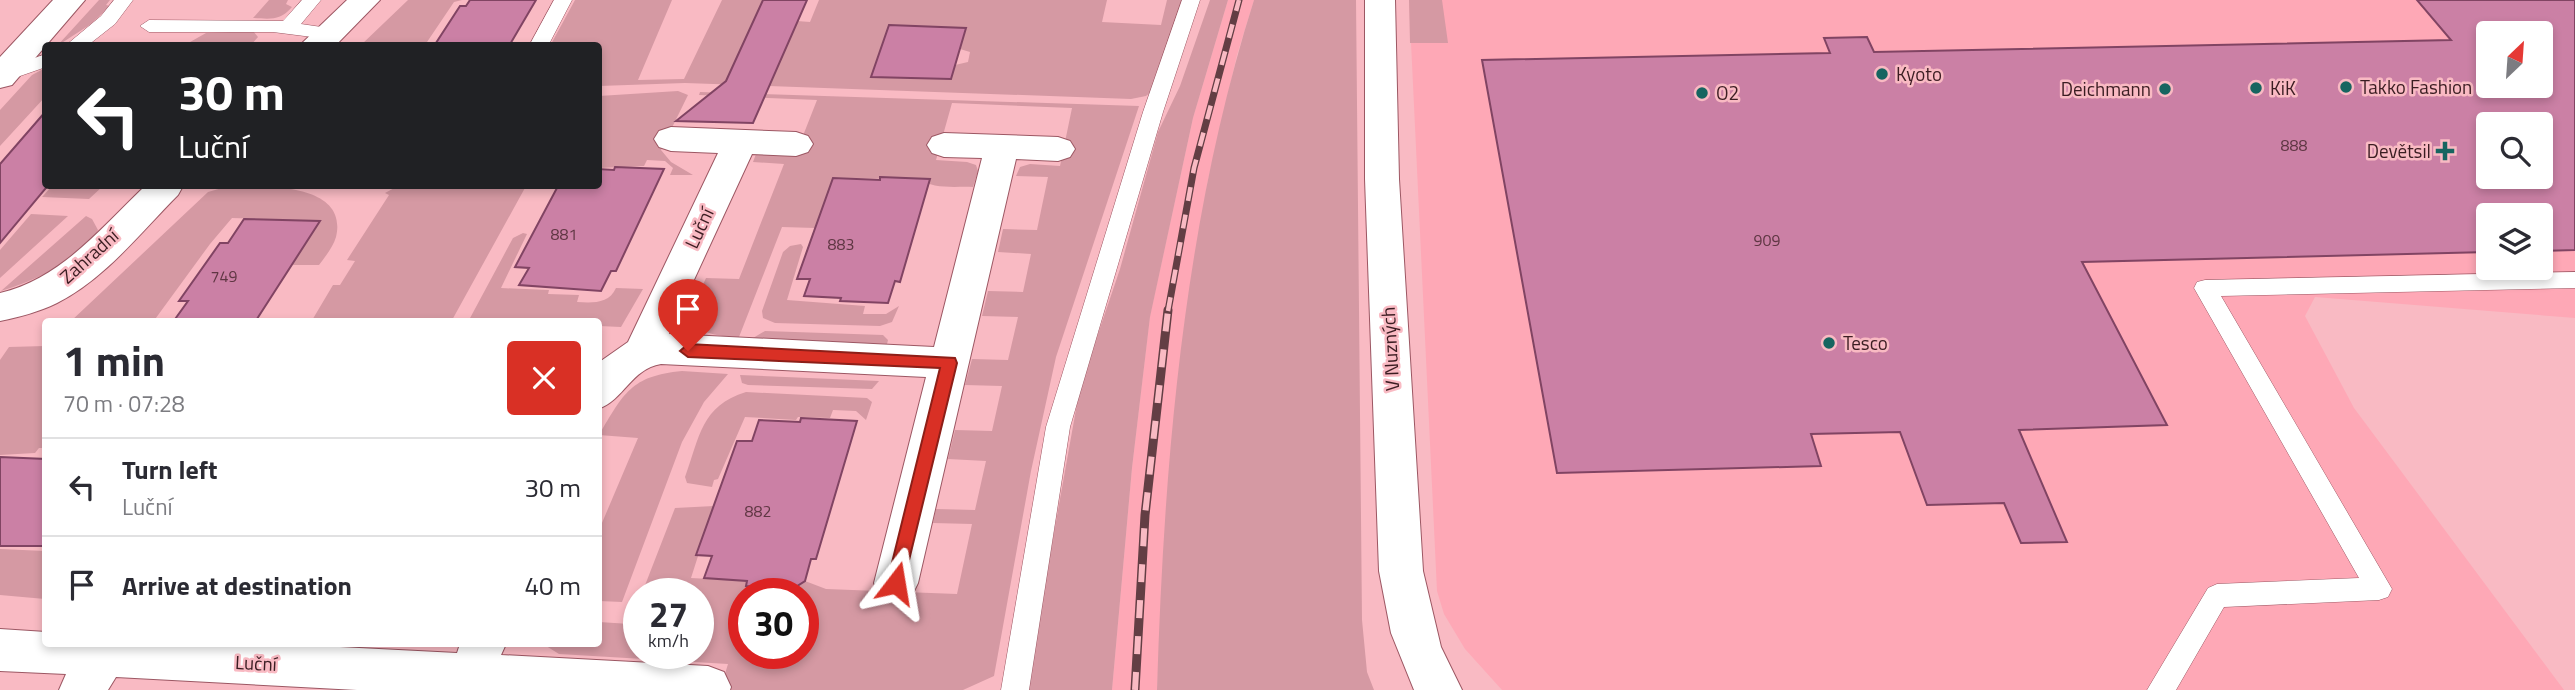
<!DOCTYPE html>
<html lang="en">
<head>
<meta charset="utf-8">
<style>
	:root { --surface:#fff; --page:#f2f2f3; --text:#2b2b33; --muted:#7c7c81; --line:#e1e1e2 }
	body { margin:0; font-family:"Titillium Web",sans-serif; background:var(--page); color:var(--text); height:100vh; display:flex; flex-direction:column; font-size:26px; white-space:nowrap }
	* { box-sizing:border-box; margin:0 }
	p { font-size:23px; color:var(--muted) }
	.icon { flex:none; width:38px; height:38px; fill:none; stroke:currentColor; stroke-width:2; stroke-linecap:round; stroke-linejoin:round }
	.map { position:relative; flex:1; overflow:hidden }
	.sheet { position:absolute; left:42px; top:318px; width:560px; height:329px; display:flex; flex-direction:column; background:var(--surface); border-radius:7px; box-shadow:0 4px 10px #0003 }
	.sheet>* { flex:none }
	.banner { position:absolute; left:42px; top:42px; width:560px; height:147px; border-radius:7px; box-shadow:0 4px 10px #0003; background:#202124; color:#fff; overflow:hidden }
	.needle { width:46px; rotate:25deg }
	.controls { position:absolute; left:2476px; top:21px; display:grid; gap:14px }
	.controls a { display:grid; place-items:center; width:77px; height:77px; border-radius:7px; background:var(--surface); box-shadow:0 4px 10px #0003; font-size:35px }
	.speed { position:absolute; left:623px; top:578px; display:flex; gap:14px; font-size:35px; font-weight:700; text-align:center }
	.speed>* { display:grid; place-content:center; width:91px; height:91px; border-radius:50%; background:var(--surface); box-shadow:0 4px 10px #0003; line-height:1 }
	.speed small { font-size:18px; font-weight:400 }
	.speed .limit { border:10px solid #d22; background:#fff; color:#111 }
	.pin { position:absolute; display:grid; place-items:center; width:60px; height:60px; color:#fff; margin:-72px -30px; border-radius:50% 50% 50% 0; rotate:-45deg; box-shadow:0 0 7px #0007 }
	.pin .icon { rotate:45deg }
	.me { position:absolute; width:77px; margin:-38px; rotate:14deg; stroke-linejoin:round; filter:drop-shadow(0 0 5px #0008) }
	.turn { display:flex; align-items:center; gap:24px; height:147px; padding:0 21px; font-size:32px }
	.turn .icon { width:91px; height:91px; stroke-width:2.5 }
	.turn b { display:block; font-size:49px; line-height:60px }
	.round { display:grid; place-items:center; flex:none; width:74px; height:74px; border-radius:7px; background:var(--page) }
	.head { display:flex; align-items:center; justify-content:space-between; height:119px; padding:0 21px }
	h1 { font-size:42px; font-weight:700; line-height:52px }
	ul { padding:0; list-style:none }
	li { display:flex; align-items:center; gap:21px; height:98px; padding:0 21px; border-top:2px solid var(--line) }
	li div { flex:1 }
	li b { display:block; font-size:26px }
	li em { font-style:normal }
	.map>svg:first-child { display:block }
	.built { fill:#fea8b6; fill-rule:evenodd }
	.green { fill:#d599a3; fill-rule:evenodd }
	.building { fill:#cb80a5; stroke:#814463; stroke-width:2; fill-rule:evenodd }
	.lines { fill:none; stroke-linecap:round; stroke-linejoin:round }
	.lane-casing { stroke:#9c5763; stroke-width:1 }
	.street-casing { stroke:#9c5763; stroke-width:2 }
	.lane { fill:#fff; fill-rule:evenodd }
	.street { fill:#fff; fill-rule:evenodd }
	.rail-far1-casing { stroke:#633e44; stroke-width:7 }
	.rail-casing { stroke:#633e44; stroke-width:9 }
	.rail-far1 { stroke:#f9bac3; stroke-width:4.5; stroke-dasharray:14; stroke-linecap:butt }
	.rail { stroke:#f9bac3; stroke-width:6; stroke-dasharray:18; stroke-linecap:butt }
	.route { fill:#d93025; stroke:#8d1f18; stroke-width:2 }
	.poi-dot { fill:#176560; stroke:#f9bac3; stroke-width:2.5 }
	.labels { text-anchor:middle; stroke-width:5; stroke-linejoin:round; paint-order:stroke }
	.number-label { font-size:16px; fill:#5f3643 }
	.poi-label { font-size:19px; fill:#3b1d22; stroke:#f9bac3; text-anchor:start }
	.street-label { font-size:19px; fill:#3b1d22; stroke:#f9bac3 }
</style>
</head>
<body>
<div class="map">
<svg width="2575" height="690" viewBox="0 0 2575 690">
	<rect width="100%" height="100%" fill="#f9bac3"/>
	<path class="built" d="M1228,0H1254L1237,55L1208,180L1185,321L1170,470L1157,690H1112L1132,468L1150,316L1193,118Z
		M1409,0H2575V318L2315,297L2305,316L2354,408L2564,690H1502L1465,649L1444,614L1437,591ZM2488,33H2541V86H2488ZM2488,124H2541V177H2488ZM2488,215H2541V268H2488Z"/>
	<path class="green" d="M99,0H110L106,5L110,6L91,24L57,46Z
		M269,0H288L286,4L292,7C280,21 270,19 253,18Z
		M408,0H462L454,2L425,45H361Z
		M575,0H672L638,80L684,79L722,0H763L746,37L797,21L810,22L819,0H1107L1102,22L1161,25L1167,0H1184L1152,91L1146,96L1131,99L685,83L599,86L598,46H550ZM890,25L965,28L960,49L970,52L968,62L955,65L950,79L872,77Z
		M1210,0H1228L1193,118L1150,317L1132,468L1112,690H1029L1035,639L1080,387L1120,269L1158,132L1180,86Z
		M1254,0H1356L1362,620L1367,672L1374,690H1157C1164,459 1184,221 1254,0Z
		M1409,0H1442L1448,43H1410Z
		M253,31L258,37L251,45L183,46L206,33Z
		M45,68V97L0,146V110L32,75Z
		M678,91L688,95L661,150L671,162L693,175H670L673,168L665,161L647,160L644,166L599,168V96Z
		M700,92L1139,106L1056,357L1031,471L994,676L963,690H720L728,664L559,654L543,644H598L599,622L630,624L639,602V653H698V593H642L675,508L714,506L691,578L747,581L746,586L794,588L805,581L826,589L957,594L972,524L933,523L936,509L975,510L986,461L948,459L955,430L992,431L1002,386L965,385L972,359L1008,360L1018,317L982,316L988,291L1023,292L1031,254L998,252L1003,229L1037,230L1048,177L1016,176L1020,167L1030,164L1060,166L1072,108L952,103L936,160L967,162L976,165L978,171L973,187C956,186 932,190 919,178L834,179L815,228L782,227L739,337C688,336 686,320 706,278L739,279L784,164L753,162L756,154L797,151L817,100L699,95ZM744,593H803V653H744Z
		M52,186H103L89,199L42,197Z
		M229,186C263,186 349,182 336,237C333,247 325,257 319,265H292L319,221L232,218L210,244L153,322H70L208,192Z
		M398,186H526L451,322H311L333,285H340L355,261L347,260L389,195L385,193Z
		M31,214L68,216L0,278V250Z
		M86,216L92,219L98,230C87,258 29,283 1,291Z
		M523,233L527,234L501,288L549,290L548,294L579,295L577,302C592,303 609,304 616,288L643,289L621,327L599,326L598,322L469,320L513,238Z
		M801,244L803,247L787,300L865,306L863,314H886L899,306L892,322L880,326L775,323L763,318L762,311L783,252L790,246Z
		M765,331L883,335L888,340L887,344L753,338Z
		M45,346V448H39L35,453L0,455V360L9,347Z
		M682,371L728,374L704,402L682,442L622,602L599,601V530L638,438L599,435C624,393 631,376 682,371Z
		M740,375L879,381L872,389L748,385L742,383Z
		M746,392L867,398L872,402L866,420L856,411L833,410L830,418L798,417L796,420L745,417L718,479L714,480L712,487L687,483L685,477C700,436 701,406 746,392Z
		M0,549L45,551V599L0,595Z"/>
	<path class="building" d="M470,0H536L509,46H434L460,6H466Z
		M763,0H807L753,123L676,121L726,81Z
		M2417,0H2575V250L2541,251V215H2488V252L2082,262L2167,425L2019,430L2067,542L2021,543L2004,503L1927,505L1900,432L1811,434L1821,466L1557,473L1482,60L1830,53L1824,38L1867,37L1874,52L2451,40ZM2488,33H2541V86H2488ZM2488,124H2541V177H2488Z
		M889,25L966,28L951,79L871,77Z
		M46,111V188L0,243V164Z
		M615,167L664,169L616,271H611L601,291L519,285L529,268L515,267L558,186H598V169L614,170Z
		M880,177L930,179L900,282L895,281L888,303L840,301L841,298L804,296L810,279H797L833,178L880,180Z
		M244,219L320,221L255,322H173L188,301H179L220,243H228Z
		M801,418L857,421L816,559H811L805,581L794,588L746,586L747,581L704,578L712,556L696,555L737,441H752L759,420L800,422Z
		M0,457L46,459V546H0Z"/>
	<g class="lines">
		<g class="lane-casing">
			<path id="lane" d="M114,0H133L115,24L87,46H65L101,16Z
				M302,0H321L301,24L335,29L337,33L335,37L328,39L273,32H149L140,26L149,20L283,21Z
				M554,0H572L548,46H529Z
				M1182,0H1200L1163,112L1070,427L1029,690H1001L1046,427L1143,112Z
				M46,54V67L0,83V70Z
				M2575,272V288L2221,296L2392,589L2388,597L2379,600L2224,607L2176,690H2147L2208,588L2217,584L2359,578L2194,288L2197,282L2205,280Z"/>
		</g>
		<g class="street-casing">
			<path id="street" d="M53,0H85L12,85L0,88V57Z
				M347,0H380L335,46H299Z
				M1365,0H1395L1399,179L1423,571L1441,647L1462,690H1414L1391,633L1379,571L1365,179Z
				M671,127L796,132L808,136L813,144L808,152L796,156L752,154L669,334L934,347L982,158L944,157L932,153L927,145L932,137L944,133L1058,137L1070,141L1075,149L1070,157L1058,161L1016,159L918,583L911,597L896,602L881,597L874,583L926,377L661,364C631,369 624,400 598,409V363L628,342L718,153L671,151L659,147L654,139L659,131Z
				M145,186H183L178,195C141,232 105,279 57,303C39,312 19,317 0,321V293C61,279 102,227 145,186Z
				M0,629L46,632V644H281L457,653L460,644H506L501,655L708,666L724,672L731,687L730,690H357L116,677L108,690H59L66,674L0,671Z"/>
		</g>
		<use href="#lane" class="lane"/>
		<use href="#street" class="street"/>
		<g class="rail-far1-casing">
			<path id="rail-far1" d="M1168,311L1194,168L1239,0"/>
		</g>
		<g class="rail-casing">
			<path id="rail" d="M1135,690L1145,515L1168,310"/>
		</g>
		<use href="#rail-far1" class="rail-far1"/>
		<use href="#rail" class="rail"/>
	</g>
	<path class="route" d="M688,344L955,358L957,363L902,589L896,591L889,589L887,583L940,368L688,357L680,351Z"/>
	<g class="poi-dot">
		<circle cx="1882" cy="74" r="7"/>
		<circle cx="2346" cy="87" r="7"/>
		<circle cx="2256" cy="88" r="7"/>
		<circle cx="2165" cy="89" r="7"/>
		<circle cx="1702" cy="93" r="7"/>
		<path d="M2441.5 140.5h7v7h7v7h-7v7h-7v-7h-7v-7h7z"/>
		<circle cx="1829" cy="343" r="7"/>
	</g>
	<g class="labels">
		<g class="number-label">
			<text x="2294" y="151">888</text>
			<text x="564" y="240">881</text>
			<text x="1767" y="246">909</text>
			<text x="841" y="250">883</text>
			<text x="224" y="282">749</text>
			<text x="758" y="517">882</text>
		</g>
		<g class="poi-label">
			<text x="1896" y="81">Kyoto</text>
			<text x="2360" y="94">Takko Fashion</text>
			<text x="2270" y="95">KiK</text>
			<text x="2151" y="96" text-anchor="end">Deichmann</text>
			<text x="1716" y="100">O2</text>
			<text x="2431" y="158" text-anchor="end">Devětsil</text>
			<text x="1843" y="350">Tesco</text>
		</g>
		<g class="street-label">
			<text transform="translate(699 228) rotate(-65)" y="7">Luční</text>
			<text transform="translate(89 256) rotate(-42)" y="7">Zahradní</text>
			<text transform="translate(1390 349) rotate(-93)" y="7">V Nuzných</text>
			<text transform="translate(256 663) rotate(3)" y="7">Luční</text>
		</g>
	</g>
</svg>
<div class="controls">
<a><svg class="needle" viewBox="-14 -14 28 28"><path d="M0-13l5 13h-10z" fill="#e53935"/><path d="M0 13l5-13h-10z" fill="#7c7c81"/></svg></a>
<a><svg class="icon" aria-label="search" viewBox="0 0 24 24"><circle cx="10" cy="10" r="6"/><path d="M15 15l6 6"/></svg></a>
<a><svg class="icon" aria-label="layers" viewBox="0 0 24 24"><path d="M12 4l9 5-9 5-9-5zM3 14l9 5 9-5"/></svg></a>
</div>
<div class="speed"><div>27<small>km/h</small></div><div class="limit">30</div></div>
<div class="pin" style="left:688px;top:351px;background:#d93025"><svg class="icon" aria-label="arrive" viewBox="0 0 24 24"><path d="M6 21V4h12l-3 4 3 4H6"/></svg></div>
<svg class="me" style="left:896px;top:583px" viewBox="-20 -20 40 40"><path d="M0-17L14 15 0 8-14 15z" fill="#d93025" stroke="#fff" stroke-width="4"/></svg>
<div class="banner">
<div class="turn"><svg class="icon" aria-label="left" viewBox="0 0 24 24"><path d="M17 20v-9H6M10 6l-5 5 5 5"/></svg><div><b>30 m</b>Luční</div></div>
</div>
<section class="sheet">
<div class="head"><div><h1>1 min</h1><p>70 m · 07:28</p></div><a class="round" style="background:#d93025;color:#fff"><svg class="icon" aria-label="close" viewBox="0 0 24 24"><path d="M6 6l12 12M18 6L6 18"/></svg></a></div>
<ul>
<li><svg class="icon" aria-label="left" viewBox="0 0 24 24"><path d="M17 20v-9H6M10 6l-5 5 5 5"/></svg><div><b>Turn left</b><p>Luční</p></div><em>30 m</em></li>
<li><svg class="icon" aria-label="arrive" viewBox="0 0 24 24"><path d="M6 21V4h12l-3 4 3 4H6"/></svg><div><b>Arrive at destination</b></div><em>40 m</em></li>
</ul>
</section>
</div>
</body>
</html>
